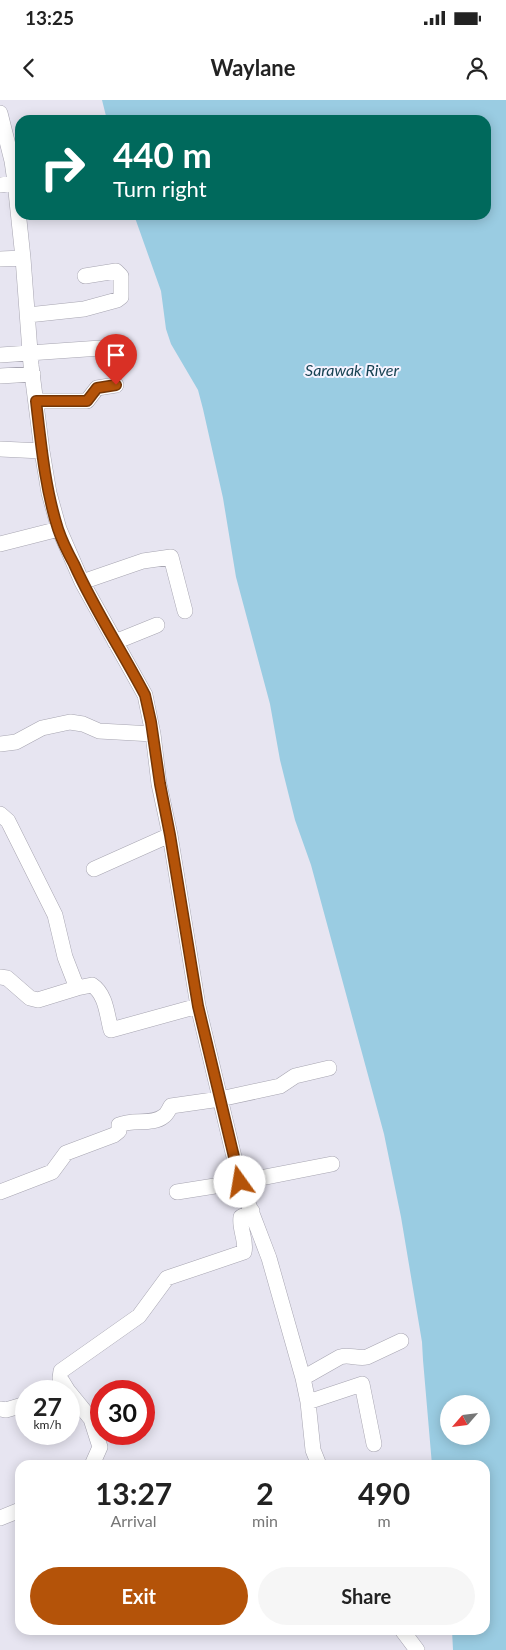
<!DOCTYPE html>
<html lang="en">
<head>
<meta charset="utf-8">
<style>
	:root { --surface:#fff; --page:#f6f6f6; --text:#222; --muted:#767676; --accent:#b45309 }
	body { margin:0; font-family:Lato,sans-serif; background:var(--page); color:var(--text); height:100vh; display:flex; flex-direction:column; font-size:19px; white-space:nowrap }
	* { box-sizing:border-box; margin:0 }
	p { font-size:16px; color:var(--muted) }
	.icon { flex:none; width:28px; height:28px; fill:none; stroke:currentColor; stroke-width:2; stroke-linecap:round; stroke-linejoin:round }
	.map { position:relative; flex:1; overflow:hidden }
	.details { position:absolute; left:15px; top:1360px; width:475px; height:175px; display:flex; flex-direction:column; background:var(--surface); border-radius:15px; box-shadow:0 2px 12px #0003 }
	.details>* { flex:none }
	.banner { position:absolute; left:15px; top:15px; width:476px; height:105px; border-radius:15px; box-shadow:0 2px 12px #0003; background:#00695c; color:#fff; overflow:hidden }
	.needle { width:32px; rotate:242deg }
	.fabs { position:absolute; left:440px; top:1295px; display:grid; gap:10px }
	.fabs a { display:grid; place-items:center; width:50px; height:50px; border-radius:50%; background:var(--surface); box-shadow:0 2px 12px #0003; font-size:25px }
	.speed { position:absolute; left:15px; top:1280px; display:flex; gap:10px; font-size:25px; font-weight:700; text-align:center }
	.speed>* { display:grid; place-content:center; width:65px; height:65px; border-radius:50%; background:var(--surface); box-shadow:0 2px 12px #0003; line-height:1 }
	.speed small { font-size:12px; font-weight:400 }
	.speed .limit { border:8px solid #d22; background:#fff; color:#111 }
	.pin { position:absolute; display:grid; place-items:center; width:42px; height:42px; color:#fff; margin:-51px -21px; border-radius:50% 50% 50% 0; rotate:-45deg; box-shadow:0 0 5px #0007 }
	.pin .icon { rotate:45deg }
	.me { position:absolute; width:55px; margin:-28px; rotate:347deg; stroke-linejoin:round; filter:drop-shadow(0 0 4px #0008) }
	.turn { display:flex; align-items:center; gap:18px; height:105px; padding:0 15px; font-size:22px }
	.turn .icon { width:65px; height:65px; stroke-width:2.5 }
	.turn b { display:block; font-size:35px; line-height:42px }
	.eta { display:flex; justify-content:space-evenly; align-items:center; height:85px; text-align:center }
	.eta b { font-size:30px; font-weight:700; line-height:35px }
	.cta { display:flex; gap:10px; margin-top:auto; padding:10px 15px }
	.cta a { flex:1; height:58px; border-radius:30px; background:var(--accent); color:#fff; font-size:20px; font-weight:700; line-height:58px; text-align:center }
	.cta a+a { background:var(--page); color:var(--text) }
	.status { display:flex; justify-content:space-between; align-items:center; height:35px; padding:0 25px; background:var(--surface); direction:ltr }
	.status svg { height:14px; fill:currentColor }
	header { display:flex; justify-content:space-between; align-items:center; height:65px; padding:0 15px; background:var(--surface); font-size:22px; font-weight:700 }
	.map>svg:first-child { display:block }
	.water { fill:#9acce2; fill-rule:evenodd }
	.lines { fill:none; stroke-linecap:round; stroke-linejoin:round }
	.minor-casing { stroke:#a7a5b1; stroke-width:16 }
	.minor { stroke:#fff; stroke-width:15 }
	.route-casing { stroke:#753606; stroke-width:12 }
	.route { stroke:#b45309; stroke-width:9 }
	.labels { text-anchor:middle; stroke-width:4; stroke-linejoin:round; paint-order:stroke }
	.water-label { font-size:16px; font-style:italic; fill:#184353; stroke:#f5f3ff }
</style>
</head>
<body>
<div class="status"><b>13:25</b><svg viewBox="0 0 49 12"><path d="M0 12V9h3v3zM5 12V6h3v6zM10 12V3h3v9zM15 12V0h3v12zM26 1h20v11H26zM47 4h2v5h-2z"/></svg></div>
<header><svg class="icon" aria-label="back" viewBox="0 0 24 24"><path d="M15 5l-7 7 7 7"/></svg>Waylane<svg class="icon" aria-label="person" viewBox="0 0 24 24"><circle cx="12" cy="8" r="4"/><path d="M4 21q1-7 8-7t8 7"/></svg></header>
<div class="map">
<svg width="506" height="1550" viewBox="0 0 506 1550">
	<rect width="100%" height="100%" fill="#e7e5f1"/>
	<path class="water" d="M102,0H506V1550H453L452,1530H485V1365H432L423,1260L422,1242L401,1117L384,1034L311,765L295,720L280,660L270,604L236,477L223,398L203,309L198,290L171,244L166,229L161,191L134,115H486V20H107ZM449,1304H481V1336H449Z"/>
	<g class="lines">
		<g class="minor-casing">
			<path id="minor" d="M0,13L12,61L15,82L23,158L31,265L42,351L49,393L59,429L82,482L145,595L153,634L159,684L170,735L198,906L240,1082L269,1158L303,1278L308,1302L313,1350L319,1365
				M0,85L20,82
				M0,159L23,158
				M28,215L84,209L117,200L121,197V176L116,171L85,176
				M0,255L115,247
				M0,276L33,274
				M36,301H87L97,288L116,285
				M0,349L42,351
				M0,444L59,429
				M82,482L143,461L171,457L185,511
				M115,542L157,525
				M0,644L16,642L42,628L70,622L83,624L99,631L153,634
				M0,714L8,721L55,815L65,857L77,888
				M94,769L170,735
				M0,877L7,878L30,898L38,900L77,888L92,885C106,894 107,915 111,930L198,906
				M0,1092L52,1072L66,1053L114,1035L119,1031V1025C133,1018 152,1026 164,1016C167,1014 169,1009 171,1006L220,999L280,986L295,976L329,968
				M177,1092L240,1082L332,1064
				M303,1278L340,1257C349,1254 357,1259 367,1257L401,1241
				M68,1291L60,1278L61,1271L139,1216L167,1178L244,1152C247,1141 239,1129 241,1117L252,1111
				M69,1292L91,1319L100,1347L92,1365
				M308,1302L362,1284L374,1344
				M0,1309L6,1310L26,1304
				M0,1418L20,1410
				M402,1530L417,1550"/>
		</g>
		<use href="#minor" class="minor"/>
	</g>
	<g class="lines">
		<g class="route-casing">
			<path id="route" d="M116,285L97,288L87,301H36C41,344 45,388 58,429C62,441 68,453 74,464C94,509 122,551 145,595L151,622L160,684L170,735L198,906L240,1082"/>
		</g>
		<use href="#route" class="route"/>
	</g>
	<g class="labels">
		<g class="water-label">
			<text x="352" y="276">Sarawak River</text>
		</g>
	</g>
</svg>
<div class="fabs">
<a><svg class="needle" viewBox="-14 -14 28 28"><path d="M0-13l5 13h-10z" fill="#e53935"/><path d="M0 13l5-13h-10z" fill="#767676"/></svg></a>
</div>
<div class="speed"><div>27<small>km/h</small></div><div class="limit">30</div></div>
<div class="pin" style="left:116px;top:285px;background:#d93025"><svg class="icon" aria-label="arrive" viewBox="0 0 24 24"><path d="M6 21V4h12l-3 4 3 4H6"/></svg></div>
<svg class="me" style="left:240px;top:1082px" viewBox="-20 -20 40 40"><circle r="19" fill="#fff"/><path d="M0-13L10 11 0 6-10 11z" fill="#b45309"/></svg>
<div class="banner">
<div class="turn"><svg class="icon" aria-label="right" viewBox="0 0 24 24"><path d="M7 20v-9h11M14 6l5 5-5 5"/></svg><div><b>440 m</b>Turn right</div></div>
</div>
<section class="details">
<div class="eta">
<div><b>13:27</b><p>Arrival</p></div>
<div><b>2</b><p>min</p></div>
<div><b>490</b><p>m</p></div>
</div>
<div class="cta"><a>Exit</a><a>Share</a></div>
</section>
</div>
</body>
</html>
